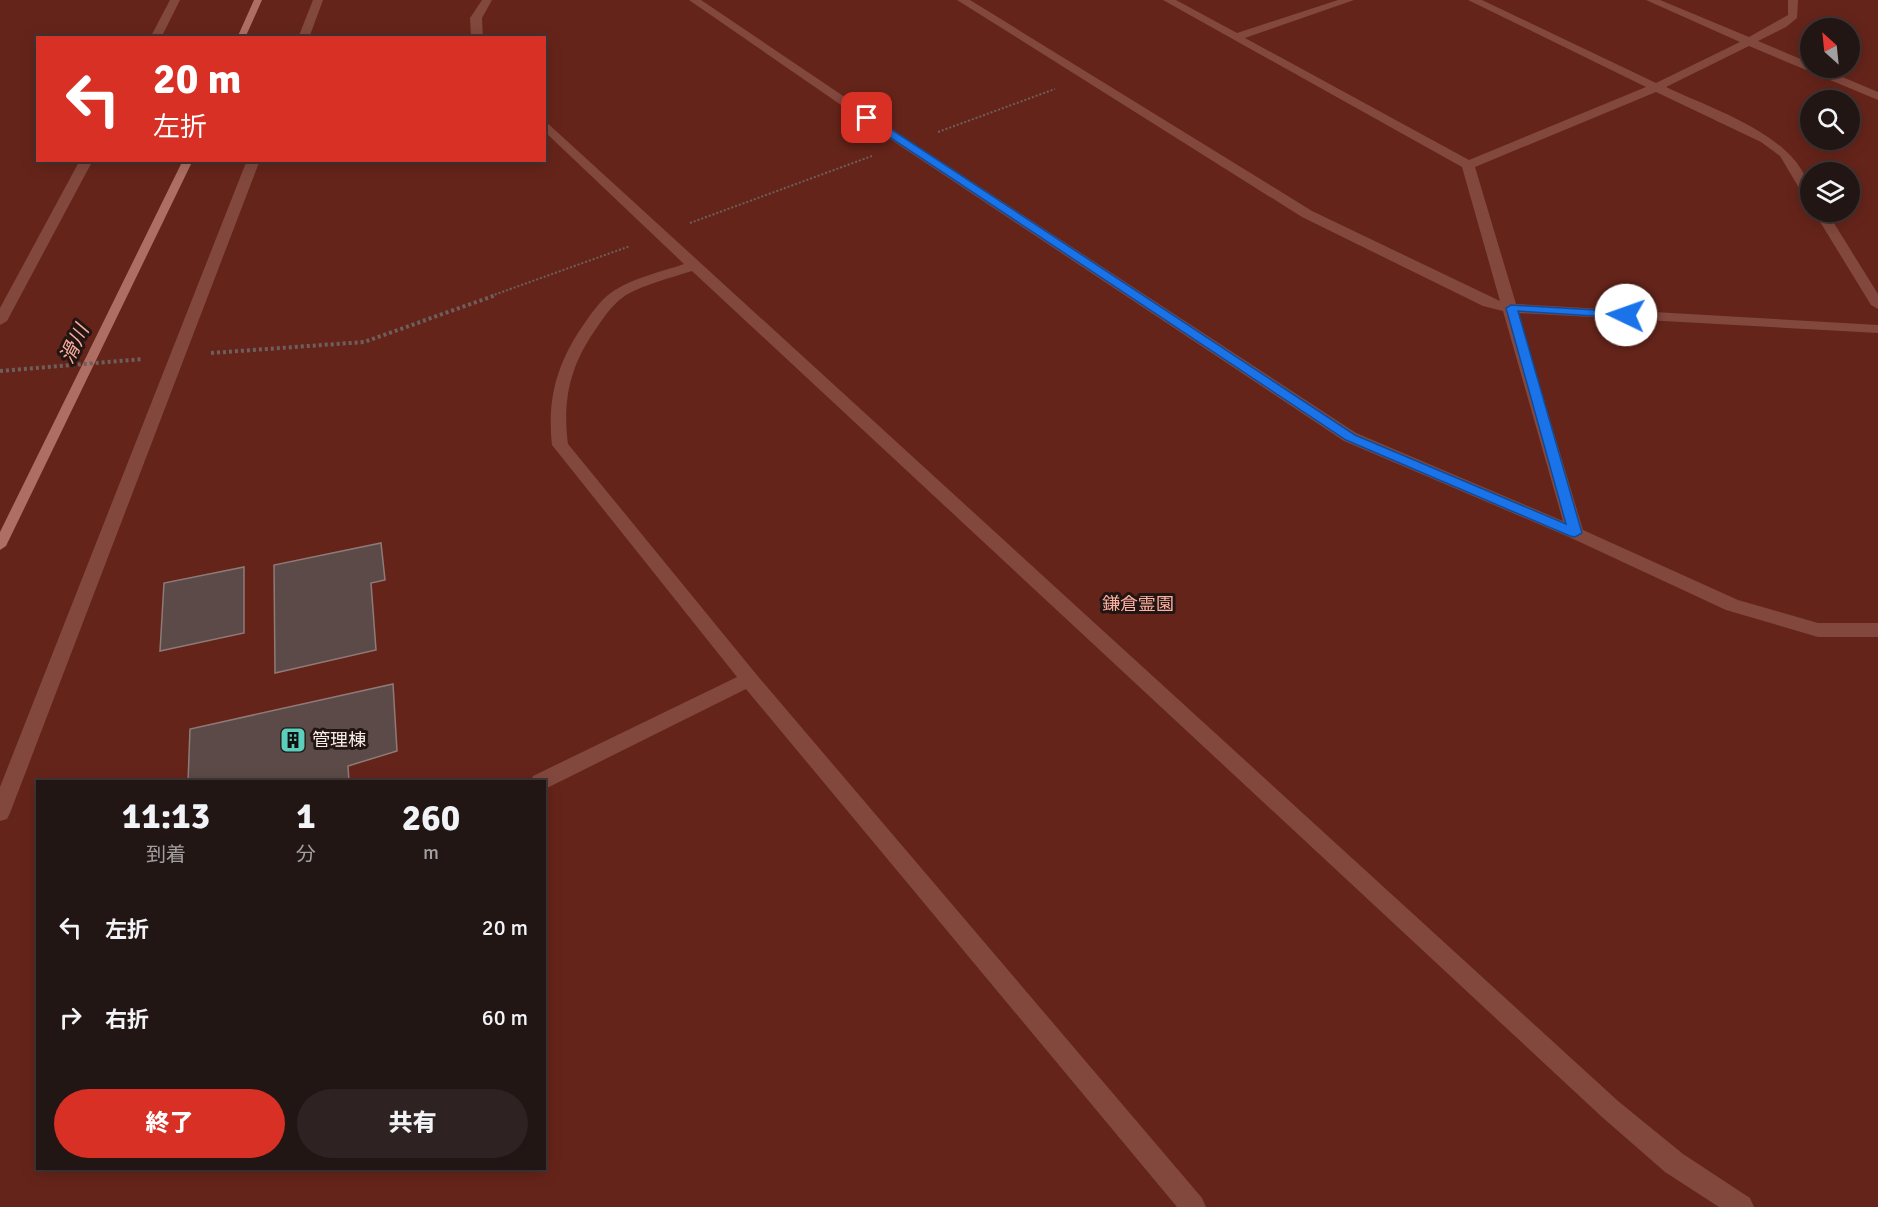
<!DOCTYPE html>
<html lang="ja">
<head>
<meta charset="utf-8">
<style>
	:root { --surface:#221614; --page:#2e2322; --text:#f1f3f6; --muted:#a29fa0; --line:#3f3534; --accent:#d93025 }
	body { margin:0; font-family:Signika,"Noto Sans JP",sans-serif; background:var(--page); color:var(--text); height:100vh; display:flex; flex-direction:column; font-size:22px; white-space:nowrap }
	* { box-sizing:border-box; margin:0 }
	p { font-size:20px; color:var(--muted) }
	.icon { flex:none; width:33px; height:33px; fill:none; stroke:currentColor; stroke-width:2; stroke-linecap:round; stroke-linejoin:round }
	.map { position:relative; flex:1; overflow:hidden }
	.sheet { position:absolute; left:36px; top:780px; width:510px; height:390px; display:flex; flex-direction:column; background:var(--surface); border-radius:0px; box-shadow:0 3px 15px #0003,0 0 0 2px var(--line) }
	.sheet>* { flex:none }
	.hud { position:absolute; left:36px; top:36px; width:510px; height:126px; border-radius:0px; box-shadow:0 3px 15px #0003,0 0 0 2px var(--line); background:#d93025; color:#fff; overflow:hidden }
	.needle { width:39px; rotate:333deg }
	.controls { position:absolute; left:1800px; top:18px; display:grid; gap:12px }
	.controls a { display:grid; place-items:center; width:60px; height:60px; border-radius:50%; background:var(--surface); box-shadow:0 3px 15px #0003,0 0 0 2px var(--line); font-size:30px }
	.pin { position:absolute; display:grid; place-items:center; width:51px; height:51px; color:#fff; margin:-26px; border-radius:12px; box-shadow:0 3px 9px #0006 }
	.me { position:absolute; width:66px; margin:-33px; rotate:273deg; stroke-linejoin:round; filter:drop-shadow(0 0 4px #0008) }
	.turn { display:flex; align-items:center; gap:21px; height:126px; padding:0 18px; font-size:27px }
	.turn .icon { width:78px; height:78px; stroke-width:2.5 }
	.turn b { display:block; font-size:42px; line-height:51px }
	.eta { display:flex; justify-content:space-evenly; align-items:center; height:102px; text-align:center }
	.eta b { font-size:36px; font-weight:800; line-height:42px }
	.action { display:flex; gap:12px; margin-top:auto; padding:12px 18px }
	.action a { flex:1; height:69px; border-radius:36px; background:var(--accent); color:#fff; font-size:24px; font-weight:800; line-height:69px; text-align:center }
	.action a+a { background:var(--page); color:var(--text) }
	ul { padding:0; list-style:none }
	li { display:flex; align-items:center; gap:18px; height:90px; padding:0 18px }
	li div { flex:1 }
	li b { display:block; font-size:22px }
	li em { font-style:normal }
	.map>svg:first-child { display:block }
	.green { fill:#65241a; fill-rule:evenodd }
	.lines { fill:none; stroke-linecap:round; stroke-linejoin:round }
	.stream { fill:#ae6e63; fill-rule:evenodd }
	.building { fill:#5b4a47; stroke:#8e7b78; stroke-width:1.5 }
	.path-far1 { stroke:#6c5f5c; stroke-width:2; stroke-dasharray:2 2; stroke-linecap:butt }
	.path { stroke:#6c5f5c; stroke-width:4; stroke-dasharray:3 3; stroke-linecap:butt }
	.minor { fill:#82483d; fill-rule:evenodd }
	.route { fill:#1a73e8; stroke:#114b97; stroke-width:1.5 }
	.labels { text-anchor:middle; stroke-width:6; stroke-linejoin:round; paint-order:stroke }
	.park-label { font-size:18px; fill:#feb2a4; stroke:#231512 }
	.poi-label { font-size:18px; fill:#f8edeb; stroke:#231512; text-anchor:start }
	.water-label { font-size:20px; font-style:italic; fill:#f9ae9f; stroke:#231512 }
</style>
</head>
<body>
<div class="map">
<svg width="1878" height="1207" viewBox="0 0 1878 1207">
	<rect width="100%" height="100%" fill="#2d1e1b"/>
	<path class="green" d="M0,0H1878V1207H0ZM1810,28H1850V68H1810ZM38,38H544V160H38ZM1810,100H1850V140H1810ZM1810,172H1850V212H1810ZM38,782H544V1168H38Z"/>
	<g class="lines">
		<path class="stream" d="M254,0H262L245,38H237Z
			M183,160H193L6,546L0,550V532Z"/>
	</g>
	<path class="building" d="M381,543L385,580L371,583L376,650L275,673L274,565Z
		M244,567V633L160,651L164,583Z
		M393,684L397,751L348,766L349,782H188L190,729Z"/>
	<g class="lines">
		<path class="path-far1" d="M938,132L1055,89
			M690,223L872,156
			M491,296L630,246"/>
		<path class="path" d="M211,353L364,342L496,295
			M0,371L143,359"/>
		<path class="minor" d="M170,0H180L161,38H150Z
			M313,0H323L309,38H298Z
			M482,0H492L482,18L483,38H471L470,18Z
			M689,0H701L910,141L1356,433L1563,521L1503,311L1483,306L1302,217L957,0H970L1312,211L1500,301L1462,167L1163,0H1176L1237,33L1338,0H1354L1245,38L1469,160L1646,87L1468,0H1482L1656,83L1740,42L1646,0H1660L1749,37L1788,15V0H1798L1797,18L1786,27L1758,41L1810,63V68H1821L1878,92V100L1749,46L1666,87C1711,109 1810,139 1810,199L1805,198L1780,156L1761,142L1656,92L1475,167L1516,304L1878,325V333L1518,313L1583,530L1738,600L1818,623H1878V637H1818L1726,610L1569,537L1344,441L902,147Z
			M544,120L1618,1101L1683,1154L1750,1198L1754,1207H1719L1665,1172L1602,1117L692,271C670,278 646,284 626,295C614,303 606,314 598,326C571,363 562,398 568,444L756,674L1202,1198L1206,1207H1177L746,689L547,788L544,789V782H530L533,776L737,677L552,445C547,398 557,363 584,324C593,311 602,298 615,290C636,277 661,272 684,264L544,131Z
			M80,160H93L7,321L0,325V308Z
			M247,160H260L10,813L7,819L0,821V787Z
			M1814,212H1827L1878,294V309L1871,305Z"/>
	</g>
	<path class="route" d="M864,116H871L1355,435L1566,524L1506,308L1511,305L1630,312L1632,315L1626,318L1518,311L1582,533L1575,537L1570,536L1346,440L864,120Z"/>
	<defs>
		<g id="building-square" transform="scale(1.35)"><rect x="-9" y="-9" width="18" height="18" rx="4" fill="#5bcebc" stroke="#231512"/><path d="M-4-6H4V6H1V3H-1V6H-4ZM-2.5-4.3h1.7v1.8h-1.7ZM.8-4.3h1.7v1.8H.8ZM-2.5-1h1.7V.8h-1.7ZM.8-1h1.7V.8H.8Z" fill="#111"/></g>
	</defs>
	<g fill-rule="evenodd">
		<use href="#building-square" x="293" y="740"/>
	</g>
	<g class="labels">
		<g class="park-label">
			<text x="1138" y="610">鎌倉霊園</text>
		</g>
		<g class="poi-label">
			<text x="312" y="746">管理棟</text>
		</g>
		<g class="water-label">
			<text transform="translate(74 344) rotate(-64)" y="7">滑川</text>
		</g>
	</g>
</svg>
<div class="controls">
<a><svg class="needle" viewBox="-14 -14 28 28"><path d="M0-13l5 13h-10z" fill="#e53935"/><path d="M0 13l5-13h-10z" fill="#a29fa0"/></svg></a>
<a><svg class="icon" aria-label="search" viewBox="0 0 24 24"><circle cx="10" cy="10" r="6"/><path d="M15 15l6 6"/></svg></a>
<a><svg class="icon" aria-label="layers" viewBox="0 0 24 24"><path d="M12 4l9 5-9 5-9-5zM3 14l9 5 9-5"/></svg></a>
</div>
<div class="pin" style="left:867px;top:118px;background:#d93025"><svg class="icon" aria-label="arrive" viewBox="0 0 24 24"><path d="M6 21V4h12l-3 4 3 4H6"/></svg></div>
<svg class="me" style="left:1626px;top:315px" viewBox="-20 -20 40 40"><circle r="19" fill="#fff"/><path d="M0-13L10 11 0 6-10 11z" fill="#1a73e8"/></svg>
<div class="hud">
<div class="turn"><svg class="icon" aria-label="left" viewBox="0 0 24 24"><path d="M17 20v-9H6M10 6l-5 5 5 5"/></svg><div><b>20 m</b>左折</div></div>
</div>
<section class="sheet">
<div class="eta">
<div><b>11:13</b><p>到着</p></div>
<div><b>1</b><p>分</p></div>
<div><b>260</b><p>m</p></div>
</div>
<ul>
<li><svg class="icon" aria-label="left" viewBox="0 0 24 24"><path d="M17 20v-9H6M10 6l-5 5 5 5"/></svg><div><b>左折</b></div><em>20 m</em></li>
<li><svg class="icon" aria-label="right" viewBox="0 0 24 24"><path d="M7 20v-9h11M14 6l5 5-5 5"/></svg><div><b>右折</b></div><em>60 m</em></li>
</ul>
<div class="action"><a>終了</a><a>共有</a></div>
</section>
</div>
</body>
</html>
